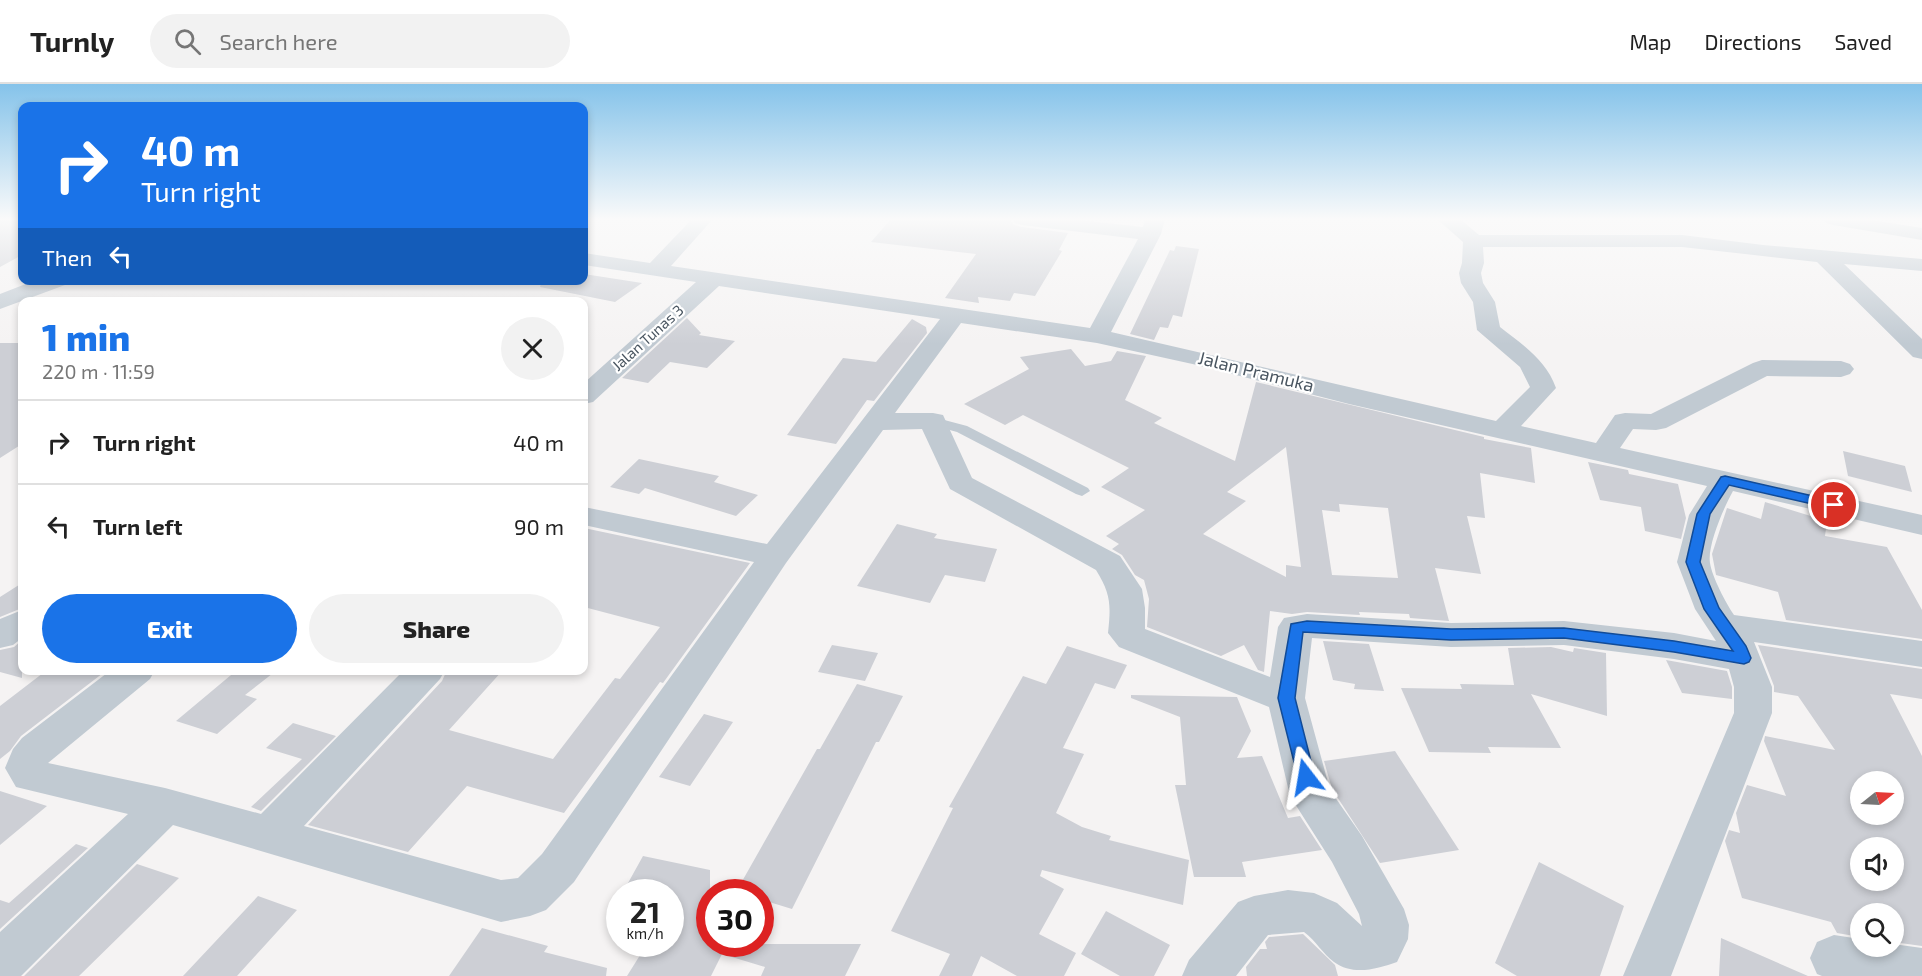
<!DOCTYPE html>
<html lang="en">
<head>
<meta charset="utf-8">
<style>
	:root { --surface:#fff; --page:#f2f2f2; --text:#222; --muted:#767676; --line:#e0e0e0; --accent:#1a73e8 }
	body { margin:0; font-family:"Exo 2",sans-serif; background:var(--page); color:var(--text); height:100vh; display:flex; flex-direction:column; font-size:22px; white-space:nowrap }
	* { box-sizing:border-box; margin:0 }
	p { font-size:20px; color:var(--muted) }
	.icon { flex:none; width:33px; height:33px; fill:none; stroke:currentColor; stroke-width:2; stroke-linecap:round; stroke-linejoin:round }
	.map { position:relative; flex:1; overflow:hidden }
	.details { position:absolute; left:18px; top:213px; width:570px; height:378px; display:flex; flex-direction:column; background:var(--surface); border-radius:12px; box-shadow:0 3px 9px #0003 }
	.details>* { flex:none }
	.top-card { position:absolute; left:18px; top:18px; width:570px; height:183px; border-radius:12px; box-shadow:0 3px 9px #0003; background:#1a73e8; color:#fff; overflow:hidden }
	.needle { width:39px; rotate:72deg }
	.fabs { position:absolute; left:1850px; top:687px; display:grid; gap:12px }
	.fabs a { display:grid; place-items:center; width:54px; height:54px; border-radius:50%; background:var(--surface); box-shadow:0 3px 9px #0003; font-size:30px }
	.speed { position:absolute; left:606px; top:795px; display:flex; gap:12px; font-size:30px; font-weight:700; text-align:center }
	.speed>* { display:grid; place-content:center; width:78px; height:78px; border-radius:50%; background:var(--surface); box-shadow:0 3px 9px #0003; line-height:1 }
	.speed small { font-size:15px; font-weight:400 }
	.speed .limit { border:9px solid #d22; background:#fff; color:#111 }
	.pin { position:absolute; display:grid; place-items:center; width:51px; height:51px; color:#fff; margin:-26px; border:3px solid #fff; border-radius:50%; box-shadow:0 2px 6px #0007 }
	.me { position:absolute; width:66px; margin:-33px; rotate:346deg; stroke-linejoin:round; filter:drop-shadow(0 0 4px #0008) }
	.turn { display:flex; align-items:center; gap:21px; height:126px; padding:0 24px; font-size:27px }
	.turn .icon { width:78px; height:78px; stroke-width:2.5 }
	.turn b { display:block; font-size:42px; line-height:51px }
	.then { display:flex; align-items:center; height:57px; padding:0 24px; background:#0003; gap:12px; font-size:22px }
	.round { display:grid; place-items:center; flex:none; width:63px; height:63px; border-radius:32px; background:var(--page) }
	.headline { display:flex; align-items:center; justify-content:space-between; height:102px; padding:0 24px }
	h1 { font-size:36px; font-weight:800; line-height:45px; color:var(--accent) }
	.cta { display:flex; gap:12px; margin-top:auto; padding:12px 24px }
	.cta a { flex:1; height:69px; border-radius:36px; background:var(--accent); color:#fff; font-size:24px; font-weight:800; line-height:69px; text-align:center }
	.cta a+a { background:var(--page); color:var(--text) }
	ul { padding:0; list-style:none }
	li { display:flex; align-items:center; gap:18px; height:84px; padding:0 24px; border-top:2px solid var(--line) }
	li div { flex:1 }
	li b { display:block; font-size:22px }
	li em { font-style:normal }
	header { display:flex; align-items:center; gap:36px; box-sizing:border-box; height:84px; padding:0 30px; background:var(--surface); border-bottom:2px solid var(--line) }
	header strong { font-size:28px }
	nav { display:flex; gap:33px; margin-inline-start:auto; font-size:21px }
	.search { width:420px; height:54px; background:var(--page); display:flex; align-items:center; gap:15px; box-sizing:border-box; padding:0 21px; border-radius:33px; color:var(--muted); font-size:22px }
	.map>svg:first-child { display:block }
	.building { fill:#cdcfd5; fill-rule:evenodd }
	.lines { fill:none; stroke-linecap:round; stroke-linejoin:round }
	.service { fill:#c1cad2; fill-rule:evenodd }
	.minor { fill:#c1cad2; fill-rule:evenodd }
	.route { fill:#1a73e8; stroke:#114b97; stroke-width:1.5 }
	.labels { text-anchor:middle; stroke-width:4.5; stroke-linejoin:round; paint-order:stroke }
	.far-street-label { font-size:15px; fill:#4a5661; stroke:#fff }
	.street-label { font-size:18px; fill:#4a5661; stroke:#fff }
</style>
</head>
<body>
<header>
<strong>Turnly</strong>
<div class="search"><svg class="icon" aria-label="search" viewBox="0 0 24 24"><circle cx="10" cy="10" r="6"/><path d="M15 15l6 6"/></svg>Search here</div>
<nav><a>Map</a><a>Directions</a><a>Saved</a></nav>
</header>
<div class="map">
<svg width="1922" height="892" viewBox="0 0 1922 892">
	<rect width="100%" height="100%" fill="#f5f3f3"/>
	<path class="building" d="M0,135H22V171L0,183Z
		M891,135H997L1010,136L1014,141L1022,143L1068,149L1059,166L1062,167L1035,212L1014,209L1010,217L978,213L979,219L945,214L976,170L871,158Z
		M1176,162L1199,165L1182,233L1173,231L1168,244L1160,243L1154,256L1130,250L1170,166L1174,167Z
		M584,190L642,199L615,218L540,203L542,196H584Z
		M687,234L701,249L699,251L735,257L707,284L670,278L648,299L622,294Z
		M912,235L926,243L927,249L874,317L867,316L836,360L787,351L843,274L876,278Z
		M0,259H22V360L0,374Z
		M1071,265L1085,282L1111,277L1117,267L1146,272L1125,316L1162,334L1154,339L1235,377L1256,298L1484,353V355L1531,364L1535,399L1480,389L1485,434L1467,432L1481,490L1435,484L1449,537L1410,534L1409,530L1359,528L1360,531L1307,528L1292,530L1270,527L1264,588L1258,586L1244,561L1221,572L1147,543L1149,515L1144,496L1135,491L1122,471L1112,465L1119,460L1106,452L1145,426L1101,403L1129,384L1023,331L1005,341L964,320L1029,285L1020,273ZM1286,363L1301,483L1286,481V493L1203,450L1246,417L1227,408ZM1339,420L1388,424L1398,494L1332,491L1322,426L1340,428Z
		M1843,367L1905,382L1912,408L1848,392Z
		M639,375L719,392L714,398L758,411L736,432L645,404L639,410L610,403Z
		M1588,378L1628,386L1629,390L1678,400L1686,434L1681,455L1645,447L1641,423L1600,416Z
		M1765,418L1827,437L1825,452L1887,463L1922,526V555L1786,536L1778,508L1716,491L1712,470L1727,424L1761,435Z
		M897,440L937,450L934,454L997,465L985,498L945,491L930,519L857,502Z
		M584,444L750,479L663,599L660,598L564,729L467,702L408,768L308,741L442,597L447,586H503L449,646L553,675L615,594L620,595L660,543L584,523Z
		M22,499V524L0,533V513Z
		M22,556V594L0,588V566L14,563Z
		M1323,557L1369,560L1384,607L1354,605L1355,600L1333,596Z
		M832,561L878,569L865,597L818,588Z
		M1758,561L1922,585V615L1890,610L1922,672V862L1893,858V830H1860V853L1837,849L1831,838L1742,814L1725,757L1729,746L1740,749L1736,729L1747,701L1786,712L1764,657L1765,652L1835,666L1798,612L1774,608V602ZM1860,698H1893V730H1860ZM1860,764H1893V796H1860Z
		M1067,562L1127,581L1115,605L1095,599L1063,664L1084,670L1056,729L1082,743L1111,752L1109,756L1189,776L1183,821L1042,786L1040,792L1064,805L1039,850L1076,869L1064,892H1017L981,872L972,892H939L950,870L891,847L953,724L949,723L1023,592L1046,600Z
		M1551,563L1573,568L1574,564L1606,569L1607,632L1531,610L1561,664L1488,663L1491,669L1429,668L1401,604L1462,605L1460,600L1514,601L1508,564Z
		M1666,576L1727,587L1732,603V615L1682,609Z
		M47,586H107L21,652L10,667L0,675V622Z
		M237,586H277L245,611L257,615L217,650L176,637Z
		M857,600L903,612L879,658H876L792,825L760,815V808H736L817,665H820Z
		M1131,611L1237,613L1251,647L1237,674L1262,672L1288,734L1300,732L1322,766L1242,778L1246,793H1194L1175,701H1186L1180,633L1131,614Z
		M704,630L733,638L690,702L659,693Z
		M293,639L336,652L261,727L251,723L302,675L266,664Z
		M1395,667L1459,766L1380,779L1332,705L1324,677Z
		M0,707L47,722L0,761Z
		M76,760L88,764L0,845V816L9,819Z
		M643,772L710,786V860H861L845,892H761L765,883L722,870L711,892H627L647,860H670V808H623Z
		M1539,778L1624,822L1600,892H1517L1495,879Z
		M137,780L179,794L79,892H24Z
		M258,812L297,826L237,892H183Z
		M1106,827L1170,861L1154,892H1120L1081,870Z
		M482,844L548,862L544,868L607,884L606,892H449Z
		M1303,850L1335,881L1338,892H1247L1246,883L1260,865H1267L1265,858L1269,853Z
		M1721,854L1808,892H1719Z"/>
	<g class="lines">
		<path class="service" d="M933,333L967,342L1088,404L1090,407L1082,412L1076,410L957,348L928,340L926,337Z"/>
		<path class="minor" d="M692,135H713L671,182L1090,244L1138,155L1022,141L1015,139L1012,135H1070L1143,143L1145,135H1165L1161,150L1111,248L1496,337L1530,303L1520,283L1477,246L1473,218L1461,199L1459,189L1462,179L1463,158L1437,135H1460L1479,151H1682L1763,161L1922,175V187L1844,180L1922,255V275L1913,273L1817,178L1682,163H1483L1484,179L1481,189L1483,199L1495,218L1500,243C1523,261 1546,276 1556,304L1521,342L1596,359L1615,331L1625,329L1651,330L1753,279L1762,276L1841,277L1850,280L1854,285L1850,290L1841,293L1767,292L1666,344L1656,346L1633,345L1620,364L1922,431V451L1733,407C1724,423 1707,462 1710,479C1712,493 1726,519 1734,531L1922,557V583L1754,558L1772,603V629L1671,892H1623L1734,629V603L1729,585L1674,575L1564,561L1451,563L1312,554L1305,614L1330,706L1362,752L1404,825L1409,841L1408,855L1397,878C1377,885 1353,892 1334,878C1323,870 1316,857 1304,848L1268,851L1236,892H1182L1189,876L1238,818L1254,812L1288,806L1314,809L1337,819L1362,842L1359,830L1332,778L1290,712L1269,623L1119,563L1108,549C1111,521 1111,510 1096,486L950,405L922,345L883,346L786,479L574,798L546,826L530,832L501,838L173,741L21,892H0V848L128,730L16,703L5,684L13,665L22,654L111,586H155L150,595L48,679L165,704L261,730L404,586H445L440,595L304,742L501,796L518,794L542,770L754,478L584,441V423L767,460L940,235L719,202L593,318L584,320V299L696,198L584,181V169L650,179ZM961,239L1097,259L1197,281L1349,320L1707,402L1689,431L1677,478L1695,525L1716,557L1674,549L1564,537L1451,539L1307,530L1284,534L1278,543L1270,593L1145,545V524L1142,505L1120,472L972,394L943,331L933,329H895Z
			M1823,135H1866L1922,144V156L1833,141L1826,139Z
			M36,196H68L65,201L0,225V210Z
			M22,526V554L13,561L0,564V535Z
			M1834,851L1860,855V862H1893V860L1922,864V892H1822L1817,890L1810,874L1817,858Z"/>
	</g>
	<linearGradient id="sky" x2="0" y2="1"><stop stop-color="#85c3ea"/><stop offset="0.52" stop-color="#fafafa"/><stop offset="1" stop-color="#fafafa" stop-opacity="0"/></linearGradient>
	<rect width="1922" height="260" fill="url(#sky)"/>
	<path class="route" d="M1725,392L1839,418L1841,421L1834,425L1729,401L1710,430L1700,478L1719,524L1746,562L1751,574L1749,578L1744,580L1674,568L1564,554L1451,556L1303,548L1295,614L1315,693L1312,698L1306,700L1299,698L1278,614L1291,540L1307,537L1451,545L1564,544L1674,557L1733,567L1704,525L1686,478L1697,430L1721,393Z"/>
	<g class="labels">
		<g class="far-street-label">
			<text transform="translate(648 254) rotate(-42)" y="5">Jalan Tunas 3</text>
		</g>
		<g class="street-label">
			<text transform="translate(1256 288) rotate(14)" y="6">Jalan Pramuka</text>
		</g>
	</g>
</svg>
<div class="fabs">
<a><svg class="needle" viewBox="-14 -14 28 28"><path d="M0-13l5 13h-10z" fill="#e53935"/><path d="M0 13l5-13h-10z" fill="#767676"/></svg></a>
<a><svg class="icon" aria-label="sound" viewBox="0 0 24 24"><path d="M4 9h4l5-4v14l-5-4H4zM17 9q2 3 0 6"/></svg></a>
<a><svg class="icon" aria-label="search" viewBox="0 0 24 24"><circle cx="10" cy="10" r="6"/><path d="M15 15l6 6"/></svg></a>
</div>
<div class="speed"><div>21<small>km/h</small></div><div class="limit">30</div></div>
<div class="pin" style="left:1834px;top:421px;background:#d93025"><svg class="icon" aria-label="arrive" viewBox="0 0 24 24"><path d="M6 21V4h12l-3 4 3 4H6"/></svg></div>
<svg class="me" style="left:1306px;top:693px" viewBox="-20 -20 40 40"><path d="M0-17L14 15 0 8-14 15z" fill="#1a73e8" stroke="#fff" stroke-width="4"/></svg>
<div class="top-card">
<div class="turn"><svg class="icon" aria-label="right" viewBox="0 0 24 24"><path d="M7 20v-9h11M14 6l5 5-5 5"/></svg><div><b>40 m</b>Turn right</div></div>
<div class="then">Then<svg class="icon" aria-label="left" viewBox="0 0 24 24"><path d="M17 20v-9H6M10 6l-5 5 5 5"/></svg></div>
</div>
<section class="details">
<div class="headline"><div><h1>1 min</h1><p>220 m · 11:59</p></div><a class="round"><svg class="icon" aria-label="close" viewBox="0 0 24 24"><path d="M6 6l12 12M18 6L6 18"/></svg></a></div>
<ul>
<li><svg class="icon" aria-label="right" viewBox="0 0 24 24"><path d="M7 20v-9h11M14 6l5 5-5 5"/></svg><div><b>Turn right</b></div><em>40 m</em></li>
<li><svg class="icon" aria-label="left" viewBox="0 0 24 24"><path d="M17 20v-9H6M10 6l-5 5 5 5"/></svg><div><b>Turn left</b></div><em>90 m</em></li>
</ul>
<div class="cta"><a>Exit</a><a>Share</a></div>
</section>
</div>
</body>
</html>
